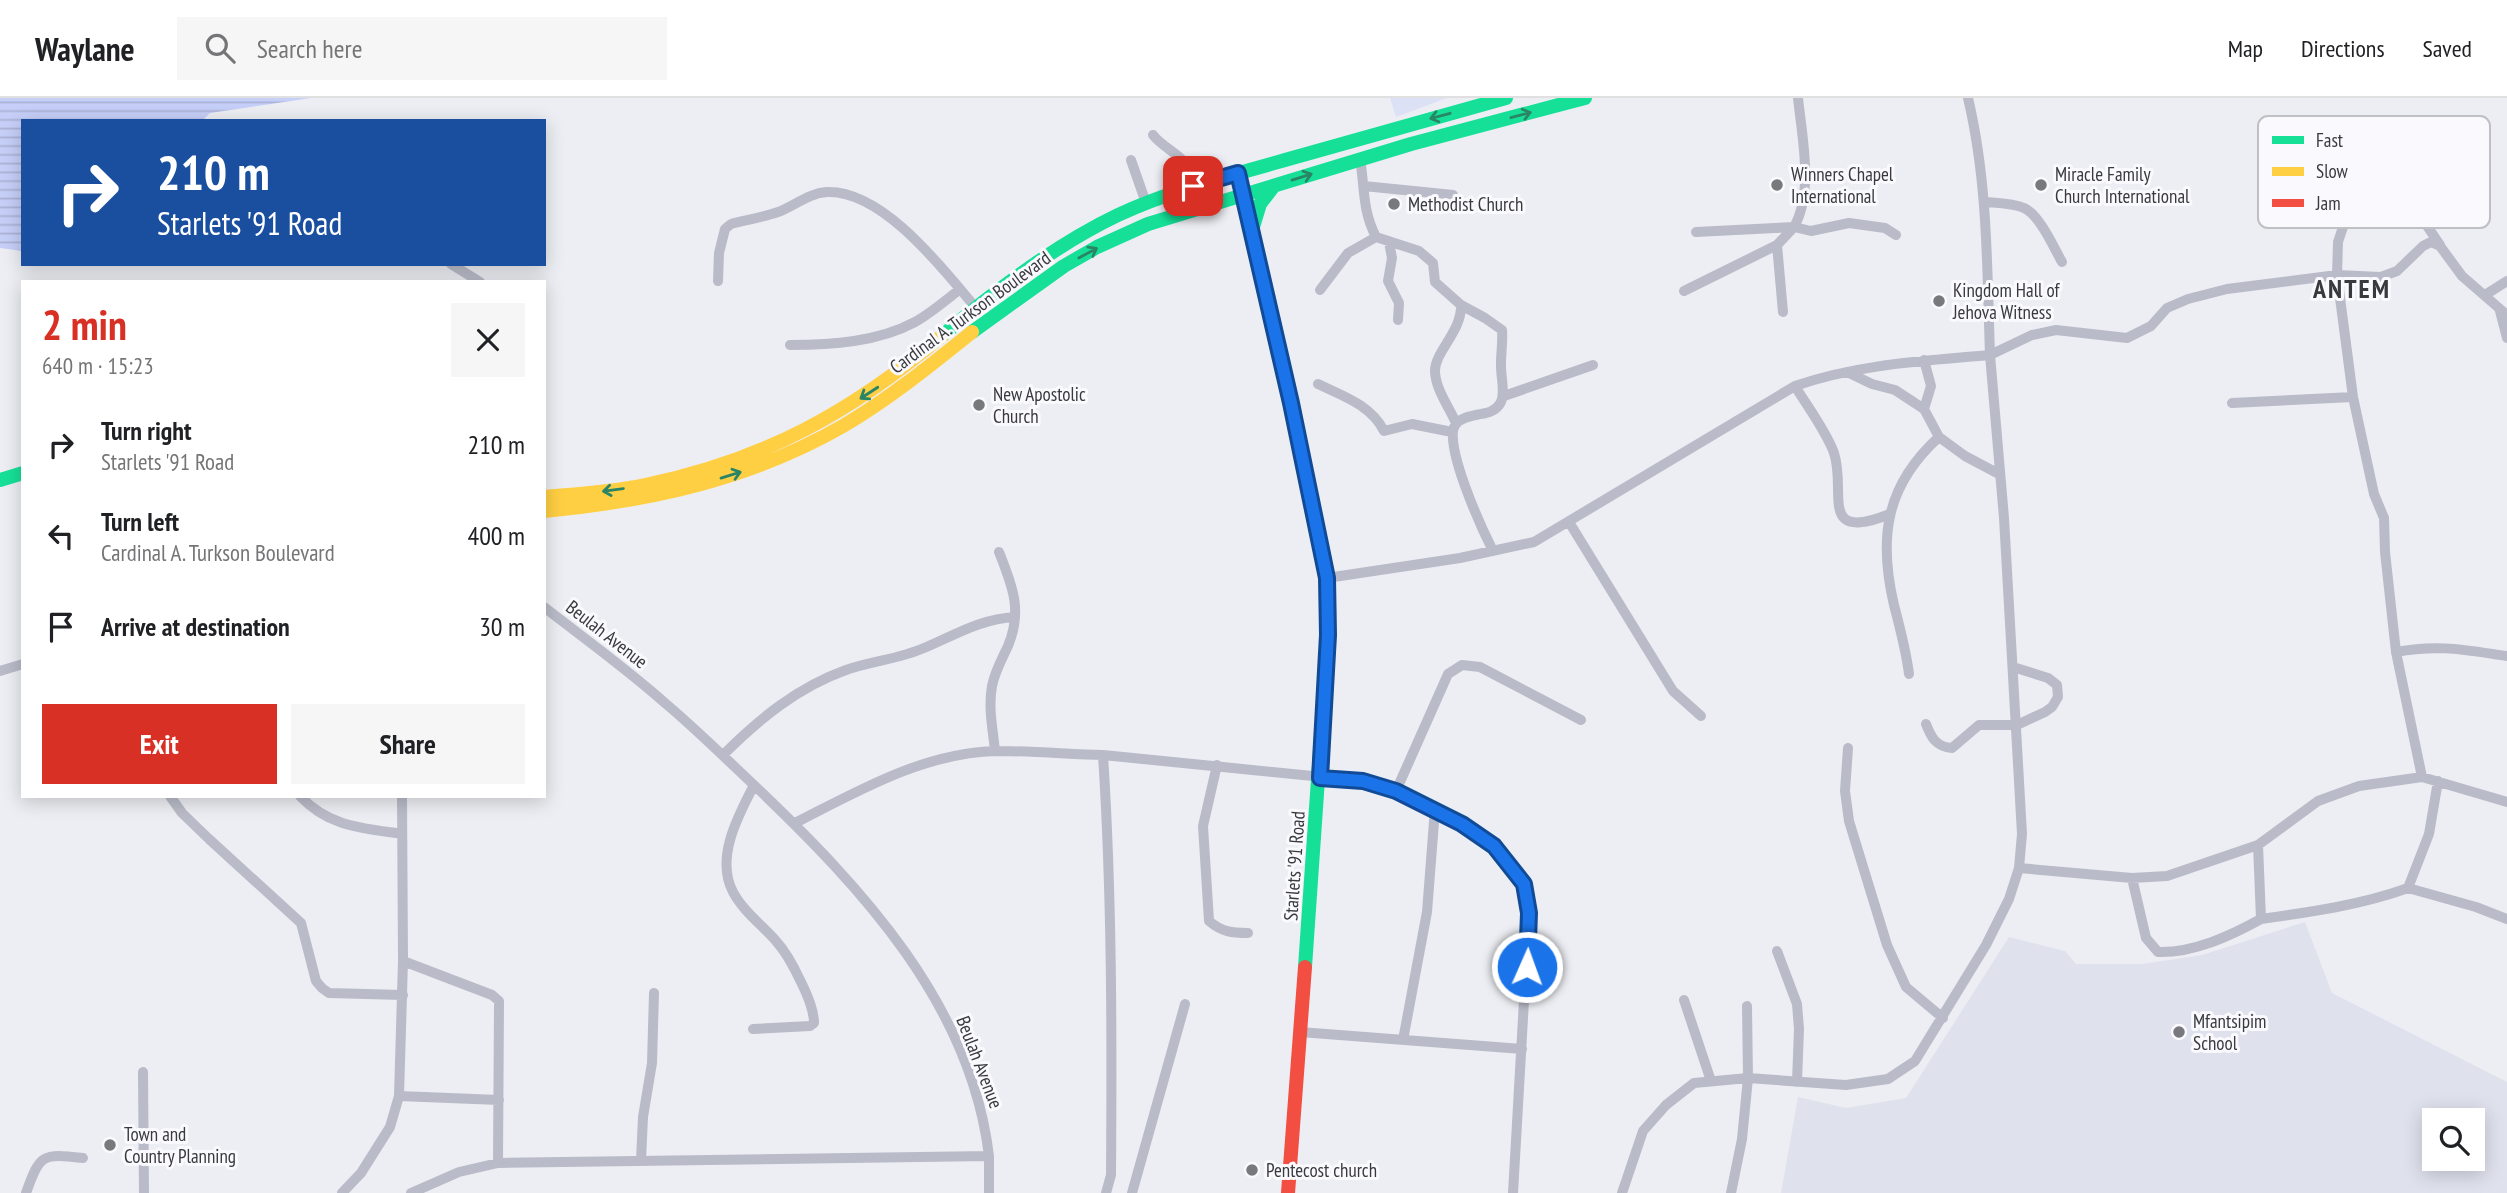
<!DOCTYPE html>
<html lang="en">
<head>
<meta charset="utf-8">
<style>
	:root { --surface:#fff; --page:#f6f6f6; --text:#202124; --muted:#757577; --line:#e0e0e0; --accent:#d93025 }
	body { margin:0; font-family:"PT Sans Narrow",sans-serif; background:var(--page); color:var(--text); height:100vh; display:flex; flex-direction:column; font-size:26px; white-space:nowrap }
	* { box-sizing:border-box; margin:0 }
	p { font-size:23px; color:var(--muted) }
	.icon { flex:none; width:38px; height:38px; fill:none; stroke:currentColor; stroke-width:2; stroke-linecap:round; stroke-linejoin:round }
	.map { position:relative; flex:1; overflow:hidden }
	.side { position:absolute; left:21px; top:182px; width:525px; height:518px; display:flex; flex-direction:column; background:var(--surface); border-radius:0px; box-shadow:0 4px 18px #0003 }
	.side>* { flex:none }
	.hud { position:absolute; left:21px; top:21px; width:525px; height:147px; border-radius:0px; box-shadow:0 4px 18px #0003; background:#1a4fa0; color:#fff; overflow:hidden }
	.fabs { position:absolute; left:2422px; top:1010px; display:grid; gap:14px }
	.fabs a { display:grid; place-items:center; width:63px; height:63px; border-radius:0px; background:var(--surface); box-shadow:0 4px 18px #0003; font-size:35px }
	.pin { position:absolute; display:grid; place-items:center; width:60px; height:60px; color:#fff; margin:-30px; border-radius:14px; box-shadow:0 4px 10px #0006 }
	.me { position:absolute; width:77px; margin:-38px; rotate:2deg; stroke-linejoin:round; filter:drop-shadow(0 0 5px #0008) }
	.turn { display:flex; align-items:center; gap:24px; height:147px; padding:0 21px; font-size:32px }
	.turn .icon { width:91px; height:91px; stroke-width:2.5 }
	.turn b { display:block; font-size:49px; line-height:60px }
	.round { display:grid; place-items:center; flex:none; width:74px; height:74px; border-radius:0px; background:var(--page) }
	.summary { display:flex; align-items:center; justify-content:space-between; height:119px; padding:0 21px }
	h1 { font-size:42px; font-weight:600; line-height:52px; color:var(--accent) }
	.cta { display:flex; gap:14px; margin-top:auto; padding:14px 21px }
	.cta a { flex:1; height:80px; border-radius:0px; background:var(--accent); color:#fff; font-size:28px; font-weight:600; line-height:80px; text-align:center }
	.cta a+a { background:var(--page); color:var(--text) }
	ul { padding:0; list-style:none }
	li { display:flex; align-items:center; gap:21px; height:91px; padding:0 21px }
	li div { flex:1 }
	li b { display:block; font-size:26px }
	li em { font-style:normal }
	header { display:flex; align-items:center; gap:42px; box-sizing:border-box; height:98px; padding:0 35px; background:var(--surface); border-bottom:2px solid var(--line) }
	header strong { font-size:33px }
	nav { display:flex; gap:38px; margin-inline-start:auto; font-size:24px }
	.search { width:490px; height:63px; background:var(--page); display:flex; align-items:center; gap:18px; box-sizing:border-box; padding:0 24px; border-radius:0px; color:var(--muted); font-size:26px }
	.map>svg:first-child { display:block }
	.built { fill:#dfe2ed; fill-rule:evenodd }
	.park { fill:#dce1f5 }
	.water { fill:url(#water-rules) }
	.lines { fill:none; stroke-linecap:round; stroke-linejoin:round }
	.street { stroke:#b9bbc8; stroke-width:10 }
	.fast { stroke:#16e098; stroke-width:14 }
	.slow { stroke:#ffcf43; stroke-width:14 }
	.jam { stroke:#f24e42; stroke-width:14 }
	.oneway { stroke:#298566 }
	.route-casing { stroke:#114b97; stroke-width:18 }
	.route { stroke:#1a73e8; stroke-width:12 }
	.poi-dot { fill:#78797d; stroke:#fafafe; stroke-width:2.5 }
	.labels { text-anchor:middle; stroke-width:6; stroke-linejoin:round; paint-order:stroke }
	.poi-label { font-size:19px; fill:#393a3d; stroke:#fafafe; text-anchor:start }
	.street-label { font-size:19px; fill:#393a3d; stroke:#fafafe }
	.district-label { font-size:26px; font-weight:bold; letter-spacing:2px; fill:#393a3d; stroke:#fafafe }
	.key { fill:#fafafe; stroke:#c0c0c4; stroke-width:2 }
	.key-label { font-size:19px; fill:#393a3d }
</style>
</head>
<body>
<header>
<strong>Waylane</strong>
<div class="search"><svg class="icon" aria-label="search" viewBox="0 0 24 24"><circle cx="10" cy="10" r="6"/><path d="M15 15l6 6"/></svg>Search here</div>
<nav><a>Map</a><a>Directions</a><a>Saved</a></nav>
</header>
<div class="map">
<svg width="2507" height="1095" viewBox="0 0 2507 1095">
	<defs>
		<pattern id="water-rules" width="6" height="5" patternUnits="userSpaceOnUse" patternTransform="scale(1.75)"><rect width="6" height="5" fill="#c6cff8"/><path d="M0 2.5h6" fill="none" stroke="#abb2d6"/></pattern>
	</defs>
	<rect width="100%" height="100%" fill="#edeef3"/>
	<path class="built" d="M2305,824L2332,895L2507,984V1095H1781L1798,999L1846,1010L1906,1000L2009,839L2065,853L2076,866H2142L2202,857ZM2434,1022H2473V1060H2434Z"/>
	<path class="park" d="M1390,0H1447L1396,19Z"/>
	<path class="water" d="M0,0H311L210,15L202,23H23V153L0,150Z"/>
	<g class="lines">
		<path class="street" d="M1968,0C1988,84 1987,171 1990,257L2032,237L2056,232L2127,240L2151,228L2167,210L2188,201L2227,191L2337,177L2381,179L2397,173L2423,148L2431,144L2440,148L2462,178L2507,217
			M1153,37C1163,50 1181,56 1189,70C1191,75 1192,82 1193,88
			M1360,61C1365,90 1362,112 1376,139L1419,153L1433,165L1435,184L1461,207L1485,220L1502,232C1503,243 1501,254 1501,265C1500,284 1512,308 1486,315C1477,317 1462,318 1456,326C1441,343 1483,433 1493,453
			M1131,62L1146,105
			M1364,88L1453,97
			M1985,104C1997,105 2013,105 2024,110C2039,116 2054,150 2062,164
			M1696,134L1794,129C1814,94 1802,39 1798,0
			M1389,144L1392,160L1388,183L1399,205L1398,222
			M1777,147L1783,214
			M451,166L480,184
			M718,183L719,155L725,131L731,126C747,122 763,119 778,114C794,108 809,95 827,94C883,92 943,171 976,210
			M1320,192L1348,155L1376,139
			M1684,193L1777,147L1794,129L1811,133L1849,125L1885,130L1896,137
			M2485,197L2507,183
			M2500,213L2507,240
			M790,247C831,247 878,244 915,224C931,215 945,203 960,191
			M1924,262L1931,288L1924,311L1939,339L1965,358L1999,376
			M1847,274L1872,286L1895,292L1924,311
			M1318,286C1343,298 1371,307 1384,333L1412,326L1452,334
			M1795,288C1807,308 1826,333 1834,355C1847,394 1817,445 1890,416
			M1504,298L1593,267
			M2232,305L2353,299
			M1456,325C1449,309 1436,292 1435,274C1434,254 1462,234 1461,207
			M1569,424L1673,593L1701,618
			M1327,480L1460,460L1534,444L1795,288C1858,266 1924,263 1990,257L2004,420L2022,736L2019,770L2009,801L1986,847L1915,963L1888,981L1846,987L1748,980L1694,985L1666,1007L1643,1033L1622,1095
			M2396,554C2438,546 2465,552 2507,558
			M0,573L23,566
			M1909,576C1906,552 1900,530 1894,507C1878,439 1886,387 1939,339
			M1926,626C1931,639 1936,649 1952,650L1979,627H2017L2045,614L2052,609L2058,599L2057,587L2048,580L2013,569
			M1848,650L1845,693L1849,723L1887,847L1906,889L1943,920
			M995,653C993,632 988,610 992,588C995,573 1002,561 1008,548C1023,512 1012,487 999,454
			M723,657C759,621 798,589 846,572C872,563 899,561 924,550C955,537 980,521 1015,519
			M1103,657L1363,683L1396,693L1435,711L1462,725L1494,748L1524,786L1529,815L1513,1095
			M1217,667L1203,728L1209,823C1222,834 1232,835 1248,835
			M2422,679L2396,554L2385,454L2384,420L2374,396L2353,299L2337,177L2338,144L2346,120L2362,96L2387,98L2421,119L2440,147
			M1396,693L1448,576L1462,567L1480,569L1581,622
			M170,698L182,715L209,741L301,825L316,883L322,890L329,895L403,897
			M300,698C329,729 362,730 402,736
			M795,725C858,693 923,655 996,653C1031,653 1068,656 1103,657C1112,797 1112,937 1111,1077L1106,1095
			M2019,770L2132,780L2167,778L2258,747L2318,703L2359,688L2422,679L2507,704
			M2132,780L2146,840L2158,854C2194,855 2230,838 2261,821L2258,747
			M2408,790L2476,809L2507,821
			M2261,821C2311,814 2361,807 2408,790L2429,736L2438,683
			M1777,853L1797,906L1799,931L1797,984
			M403,863L492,897L499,903L498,1065
			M1684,902L1711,983
			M753,931L810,928L814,925C814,912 807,896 801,884C794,869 787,855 776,843C762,827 743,813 733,794C715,760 738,718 754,687
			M1300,934L1522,951
			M1403,942L1427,814L1435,711
			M143,974L144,1095
			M399,998L499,1002
			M989,1058V1095
			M641,1062L643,1019L652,965L654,895
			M26,1095C40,1056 42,1055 83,1060
			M342,1095L361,1075L390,1029L399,998L403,863L402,698
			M411,1095L459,1074L498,1065L989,1058C971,906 861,789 755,688C725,660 696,631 665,605C627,571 585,541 544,509
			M1132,1095L1185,906
			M1731,1095L1742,1041L1748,980L1747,908"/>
		<path class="fast" d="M1238,75L1245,96L1327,480L1328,537L1305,869
			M1253,129L1260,106L1273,89
			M972,234L1064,168L1097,149L1148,126L1411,46L1585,0
			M943,237C996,192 1055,147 1118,117C1172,92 1229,78 1285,62C1359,41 1432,21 1506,0
			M0,382L23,375"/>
		<path class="slow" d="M544,399C578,396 612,394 645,387C763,363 852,314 943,237
			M544,413C649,403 751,381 843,328C889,301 931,267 972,234"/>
		<path class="jam" d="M1288,1095L1305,869"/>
	</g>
	<defs><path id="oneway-shaft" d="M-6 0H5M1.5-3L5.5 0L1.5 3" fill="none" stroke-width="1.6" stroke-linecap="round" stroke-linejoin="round" transform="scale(1.75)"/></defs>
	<g class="oneway">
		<use href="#oneway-shaft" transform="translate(1521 17) rotate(-15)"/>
		<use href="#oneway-shaft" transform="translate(1440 18) rotate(165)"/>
		<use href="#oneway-shaft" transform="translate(1302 79) rotate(-17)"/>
		<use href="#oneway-shaft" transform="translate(1088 155) rotate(-28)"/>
		<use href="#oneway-shaft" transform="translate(869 295) rotate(147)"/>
		<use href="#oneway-shaft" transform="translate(731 377) rotate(-17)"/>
		<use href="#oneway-shaft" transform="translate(613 392) rotate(172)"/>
	</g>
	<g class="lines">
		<g class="route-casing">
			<path id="route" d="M1193,88L1238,75L1291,305L1327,480L1328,537L1320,680L1363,683L1396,693L1462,726L1494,748L1524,786L1529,815L1527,869"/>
		</g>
		<use href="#route" class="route"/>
	</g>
	<g class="poi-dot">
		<circle cx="1777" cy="87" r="7"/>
		<circle cx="2041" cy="87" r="7"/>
		<circle cx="1394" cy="106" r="7"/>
		<circle cx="1939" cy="203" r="7"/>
		<circle cx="979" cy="307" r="7"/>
		<circle cx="2179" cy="934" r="7"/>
		<circle cx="110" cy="1047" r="7"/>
		<circle cx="1252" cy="1072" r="7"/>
	</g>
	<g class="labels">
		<g class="poi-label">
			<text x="1791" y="83">Winners Chapel<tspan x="1791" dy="22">International</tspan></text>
			<text x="2055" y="83">Miracle Family<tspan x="2055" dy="22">Church International</tspan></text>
			<text x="1408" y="113">Methodist Church</text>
			<text x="1953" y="199">Kingdom Hall of<tspan x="1953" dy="22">Jehova Witness</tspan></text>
			<text x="993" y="303">New Apostolic<tspan x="993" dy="22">Church</tspan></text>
			<text x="2193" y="930">Mfantsipim<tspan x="2193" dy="22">School</tspan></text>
			<text x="124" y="1043">Town and<tspan x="124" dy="22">Country Planning</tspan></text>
			<text x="1266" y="1079">Pentecost church</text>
		</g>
		<g class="street-label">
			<text transform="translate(970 214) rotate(-36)" y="7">Cardinal A. Turkson Boulevard</text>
			<text transform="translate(607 536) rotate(38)" y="7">Beulah Avenue</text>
			<text transform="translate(1294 768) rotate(-86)" y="7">Starlets '91 Road</text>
			<text transform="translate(980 964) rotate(69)" y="7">Beulah Avenue</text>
		</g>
		<g class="district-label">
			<text x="2352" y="200">ANTEM</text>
		</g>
	</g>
	<rect x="2258" y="18" width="232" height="112" rx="10" class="key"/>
	<rect x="2272" y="38" width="32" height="8" fill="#16e098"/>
	<rect x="2272" y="69" width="32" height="9" fill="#ffcf43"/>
	<rect x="2272" y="101" width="32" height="8" fill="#f24e42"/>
	<g class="key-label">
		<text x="2316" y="49">Fast</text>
		<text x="2316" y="80">Slow</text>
		<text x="2316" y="112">Jam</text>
	</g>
</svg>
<div class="fabs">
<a><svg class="icon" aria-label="search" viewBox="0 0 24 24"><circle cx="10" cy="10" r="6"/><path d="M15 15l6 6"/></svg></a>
</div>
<div class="pin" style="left:1193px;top:88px;background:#d93025"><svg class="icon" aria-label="arrive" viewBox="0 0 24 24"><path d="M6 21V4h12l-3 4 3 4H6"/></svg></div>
<svg class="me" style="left:1527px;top:869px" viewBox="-20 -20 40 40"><circle r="17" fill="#1a73e8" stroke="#fff" stroke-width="3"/><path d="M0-11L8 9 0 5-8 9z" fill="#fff"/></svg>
<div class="hud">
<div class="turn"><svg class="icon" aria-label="right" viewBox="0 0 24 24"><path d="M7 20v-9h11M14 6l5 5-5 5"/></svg><div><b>210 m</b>Starlets '91 Road</div></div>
</div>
<section class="side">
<div class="summary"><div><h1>2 min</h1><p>640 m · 15:23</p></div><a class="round"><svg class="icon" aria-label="close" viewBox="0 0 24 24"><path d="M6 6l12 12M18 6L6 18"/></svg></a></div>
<ul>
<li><svg class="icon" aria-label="right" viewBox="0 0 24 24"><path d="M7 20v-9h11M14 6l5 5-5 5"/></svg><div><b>Turn right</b><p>Starlets '91 Road</p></div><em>210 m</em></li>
<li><svg class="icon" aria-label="left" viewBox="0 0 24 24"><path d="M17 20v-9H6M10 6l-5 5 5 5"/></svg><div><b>Turn left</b><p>Cardinal A. Turkson Boulevard</p></div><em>400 m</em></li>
<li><svg class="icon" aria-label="arrive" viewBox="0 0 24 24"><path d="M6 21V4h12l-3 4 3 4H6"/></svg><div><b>Arrive at destination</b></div><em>30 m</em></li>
</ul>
<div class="cta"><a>Exit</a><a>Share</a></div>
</section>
</div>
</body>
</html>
